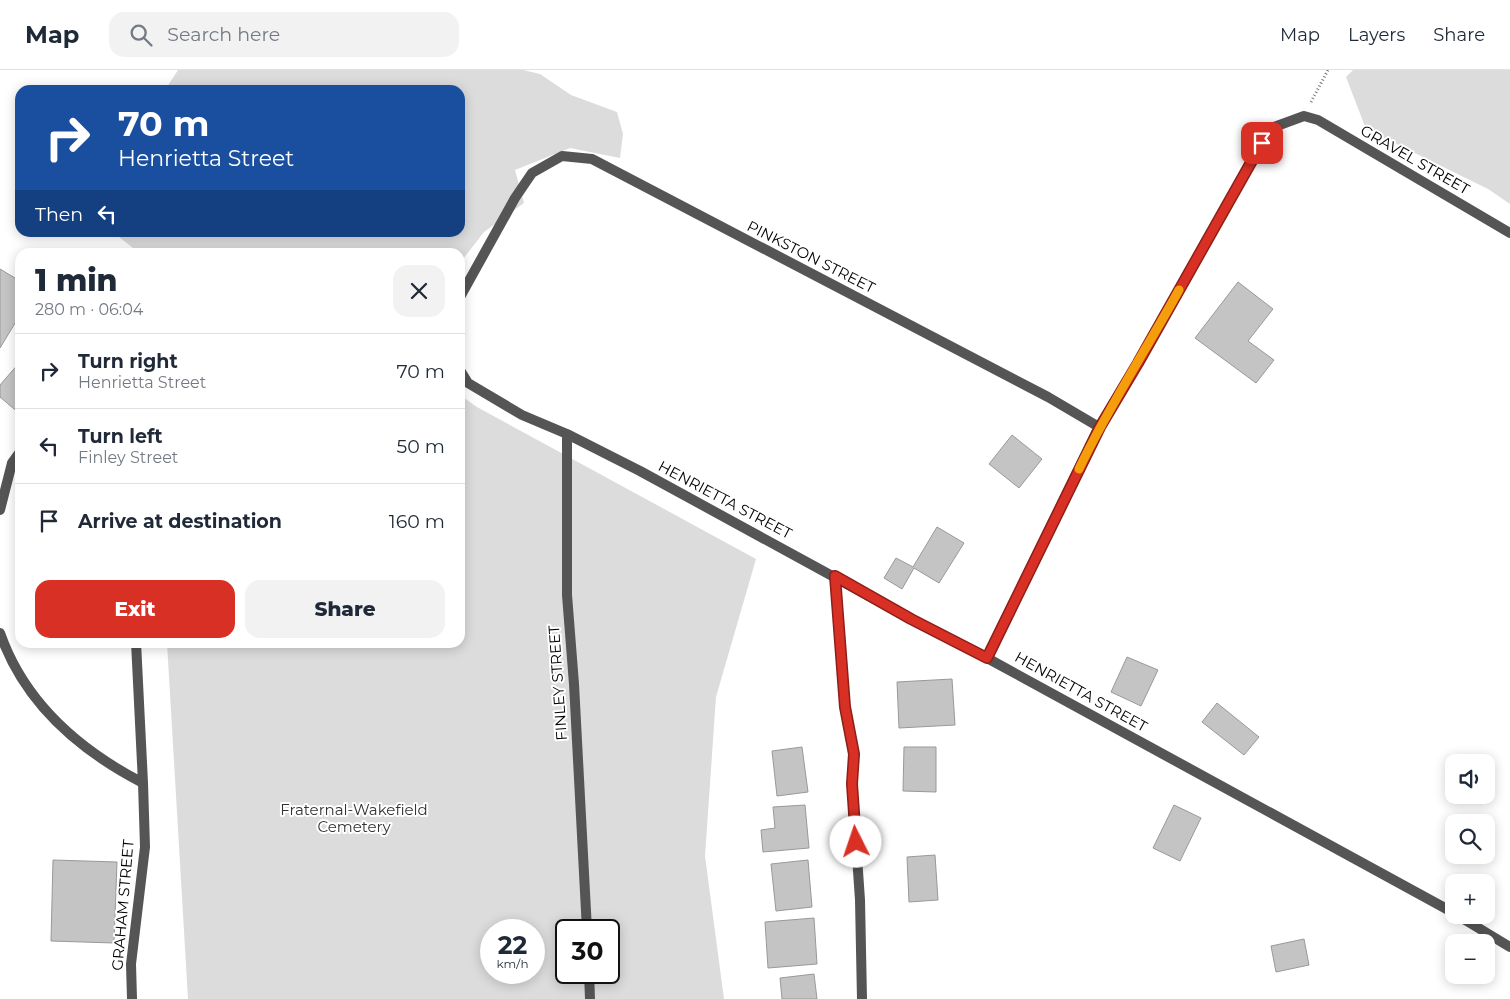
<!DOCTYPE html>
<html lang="en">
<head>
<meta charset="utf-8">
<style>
	:root { --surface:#fff; --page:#f2f2f3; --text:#1f2937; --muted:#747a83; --line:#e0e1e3; --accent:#d93025 }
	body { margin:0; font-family:Montserrat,sans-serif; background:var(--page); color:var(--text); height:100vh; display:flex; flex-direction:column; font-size:19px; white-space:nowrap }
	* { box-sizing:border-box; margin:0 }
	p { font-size:16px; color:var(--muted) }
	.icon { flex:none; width:28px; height:28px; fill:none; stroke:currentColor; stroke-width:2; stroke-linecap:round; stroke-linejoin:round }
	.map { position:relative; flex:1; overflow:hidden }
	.drawer { position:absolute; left:15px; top:178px; width:450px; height:400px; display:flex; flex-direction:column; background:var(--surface); border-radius:15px; box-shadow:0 2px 12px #0003 }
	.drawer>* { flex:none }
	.banner { position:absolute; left:15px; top:15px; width:450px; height:152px; border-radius:15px; box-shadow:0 2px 12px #0003; background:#1a4fa0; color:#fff; overflow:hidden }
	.fabs { position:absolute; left:1445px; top:684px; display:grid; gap:10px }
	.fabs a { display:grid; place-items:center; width:50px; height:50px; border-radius:10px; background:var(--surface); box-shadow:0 2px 12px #0003; font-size:25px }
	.speed { position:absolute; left:480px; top:849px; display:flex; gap:10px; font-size:25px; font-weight:700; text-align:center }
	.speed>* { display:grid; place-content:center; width:65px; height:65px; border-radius:50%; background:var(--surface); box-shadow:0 2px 12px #0003; line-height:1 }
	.speed small { font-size:12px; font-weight:400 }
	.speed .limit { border:2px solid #111; border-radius:8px; background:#fff; color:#111 }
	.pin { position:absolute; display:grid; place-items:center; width:42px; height:42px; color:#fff; margin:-21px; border-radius:10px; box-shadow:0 2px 8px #0006 }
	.me { position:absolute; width:55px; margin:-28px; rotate:356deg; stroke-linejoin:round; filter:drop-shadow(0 0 4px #0008) }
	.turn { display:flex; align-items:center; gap:18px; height:105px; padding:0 20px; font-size:22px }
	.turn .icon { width:65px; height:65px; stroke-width:2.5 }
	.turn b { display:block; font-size:35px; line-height:42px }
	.then { display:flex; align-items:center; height:48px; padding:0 20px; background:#0003; gap:10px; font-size:19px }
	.round { display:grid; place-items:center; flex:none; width:52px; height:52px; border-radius:15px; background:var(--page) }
	.overview { display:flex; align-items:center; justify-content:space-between; height:85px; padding:0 20px }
	h1 { font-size:30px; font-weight:800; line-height:38px }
	.cta { display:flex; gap:10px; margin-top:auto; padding:10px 20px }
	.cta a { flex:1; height:58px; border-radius:15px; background:var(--accent); color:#fff; font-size:20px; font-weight:800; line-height:58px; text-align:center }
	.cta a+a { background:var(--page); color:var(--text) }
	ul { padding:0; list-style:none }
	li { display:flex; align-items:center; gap:15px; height:75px; padding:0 20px; border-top:1px solid var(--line) }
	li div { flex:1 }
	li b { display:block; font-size:19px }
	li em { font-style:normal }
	header { display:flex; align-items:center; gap:30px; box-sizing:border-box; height:70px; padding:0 25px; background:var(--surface); border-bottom:1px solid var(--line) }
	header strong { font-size:24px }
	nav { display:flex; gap:28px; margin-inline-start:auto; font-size:18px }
	.search { width:350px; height:45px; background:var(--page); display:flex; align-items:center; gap:12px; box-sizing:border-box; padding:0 18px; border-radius:15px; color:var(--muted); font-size:19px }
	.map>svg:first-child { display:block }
	.green { fill:#dcdcdc; fill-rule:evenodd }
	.building { fill:#c4c4c4; stroke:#999 }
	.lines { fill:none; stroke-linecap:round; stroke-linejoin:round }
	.path { stroke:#777; stroke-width:3; stroke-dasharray:1 2.5; stroke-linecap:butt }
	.street { stroke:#555; stroke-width:10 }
	.route-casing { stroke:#8d1f18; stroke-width:12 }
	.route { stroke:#d93025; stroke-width:9 }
	.slow { stroke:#f59e0b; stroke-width:9 }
	.labels { text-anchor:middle; stroke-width:4; stroke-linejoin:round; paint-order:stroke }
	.street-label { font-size:15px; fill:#000; stroke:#fff }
	.park-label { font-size:15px; fill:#333; stroke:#fff }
</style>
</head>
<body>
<header>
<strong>Map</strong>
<div class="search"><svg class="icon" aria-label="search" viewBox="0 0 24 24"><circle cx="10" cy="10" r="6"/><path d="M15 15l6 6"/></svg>Search here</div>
<nav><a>Map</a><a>Layers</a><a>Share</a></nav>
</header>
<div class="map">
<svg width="1510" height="929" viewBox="0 0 1510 929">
	<rect width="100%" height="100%" fill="#fff"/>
	<path class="green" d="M178,0H523L540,4L571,25L617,42L623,64L620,88L570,78L515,100L524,133L484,162L460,193V182H138L114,163L460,162V20H165Z
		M1353,0H1510V134L1488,119L1366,59L1346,7Z
		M460,325L477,337L756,489L716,627L705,786L724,929H188L167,573L460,572ZM491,860H534V902H491ZM566,860H609V902H566Z"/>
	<path class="building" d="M0,199L20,211V245L0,278Z
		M1238,212L1273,239L1248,271L1274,290L1256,313L1195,268Z
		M20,292V344L0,327V315Z
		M1012,365L1042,389L1019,418L989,394Z
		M937,457L964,473L939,513L914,498L902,519L884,508L896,488L913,497Z
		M1127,587L1158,600L1141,636L1111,622Z
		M952,609L955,655L899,658L897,612Z
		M1217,633L1259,667L1244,685L1202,652Z
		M802,677L808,722L777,726L772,681Z
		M904,677H936V722L903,721Z
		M805,735L809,778L763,782L761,760L775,758L773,737Z
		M1174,735L1201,748L1180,791L1153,778Z
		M935,785L938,830L909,832L907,787Z
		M53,790L117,792L114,873L51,871Z
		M808,790L812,837L776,841L771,794Z
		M814,848L817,894L768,898L765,852Z
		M1304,869L1309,895L1276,902L1271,876Z
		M814,904L817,929H782L780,908Z"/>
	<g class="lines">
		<path class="path" d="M1311,32L1328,0"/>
		<path class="street" d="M460,227L515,128L532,103L562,86L592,89L1048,327L1099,357
			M460,300L468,313L522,345L567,364L640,401L911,549L987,588L1454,843
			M567,364V525L574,614L587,860
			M0,440L12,393L20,382
			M835,506L845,637L854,684L852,714L860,830L862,929
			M0,563C24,632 79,680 143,713L136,572
			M987,588L1099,357L1138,293L1262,73L1274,57L1304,46L1318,50L1510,163
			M1457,845L1510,877
			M589,902L590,929
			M132,929L131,894L145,777L143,713"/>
	</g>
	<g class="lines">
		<g class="route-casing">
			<path id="route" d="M856,772L852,714L854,684L845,637L835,506L911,549L987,588L1100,357L1138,293L1262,73"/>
		</g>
		<use href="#route" class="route"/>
		<path class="slow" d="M1079,399C1108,338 1146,280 1179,220"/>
	</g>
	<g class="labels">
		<g class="street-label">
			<text transform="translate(1415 90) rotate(30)" y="5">GRAVEL STREET</text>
			<text transform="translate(811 187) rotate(27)" y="5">PINKSTON STREET</text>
			<text transform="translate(725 430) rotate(28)" y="5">HENRIETTA STREET</text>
			<text transform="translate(558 613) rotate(-94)" y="5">FINLEY STREET</text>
			<text transform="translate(1081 622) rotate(29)" y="5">HENRIETTA STREET</text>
			<text transform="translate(123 835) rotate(-85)" y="5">GRAHAM STREET</text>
		</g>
		<g class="park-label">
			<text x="354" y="745">Fraternal-Wakefield<tspan x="354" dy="17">Cemetery</tspan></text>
		</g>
	</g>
</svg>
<div class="fabs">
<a><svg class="icon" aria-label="sound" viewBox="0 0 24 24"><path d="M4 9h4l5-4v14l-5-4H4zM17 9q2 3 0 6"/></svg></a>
<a><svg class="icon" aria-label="search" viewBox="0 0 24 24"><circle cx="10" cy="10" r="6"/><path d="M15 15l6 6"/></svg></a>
<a>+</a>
<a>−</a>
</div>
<div class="speed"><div>22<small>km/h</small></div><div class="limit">30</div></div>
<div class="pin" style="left:1262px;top:73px;background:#d93025"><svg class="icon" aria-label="arrive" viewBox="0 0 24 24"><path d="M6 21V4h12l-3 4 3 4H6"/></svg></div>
<svg class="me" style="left:856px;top:772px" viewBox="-20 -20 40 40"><circle r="19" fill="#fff"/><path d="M0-13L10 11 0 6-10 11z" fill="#d93025"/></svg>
<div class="banner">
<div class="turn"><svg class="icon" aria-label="right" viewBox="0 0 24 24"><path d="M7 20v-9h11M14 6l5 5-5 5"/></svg><div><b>70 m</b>Henrietta Street</div></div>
<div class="then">Then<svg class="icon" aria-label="left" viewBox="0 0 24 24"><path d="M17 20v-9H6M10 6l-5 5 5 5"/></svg></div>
</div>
<section class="drawer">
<div class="overview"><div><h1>1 min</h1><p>280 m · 06:04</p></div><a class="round"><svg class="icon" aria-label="close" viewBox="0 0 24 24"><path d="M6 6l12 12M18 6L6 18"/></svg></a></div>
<ul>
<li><svg class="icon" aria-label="right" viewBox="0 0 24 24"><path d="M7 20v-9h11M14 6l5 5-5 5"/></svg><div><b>Turn right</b><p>Henrietta Street</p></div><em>70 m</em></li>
<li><svg class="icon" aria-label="left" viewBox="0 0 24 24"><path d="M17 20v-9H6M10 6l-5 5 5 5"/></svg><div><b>Turn left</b><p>Finley Street</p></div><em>50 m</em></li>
<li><svg class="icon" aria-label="arrive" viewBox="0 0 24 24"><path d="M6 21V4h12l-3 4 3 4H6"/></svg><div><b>Arrive at destination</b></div><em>160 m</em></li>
</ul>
<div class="cta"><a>Exit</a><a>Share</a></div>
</section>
</div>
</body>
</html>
